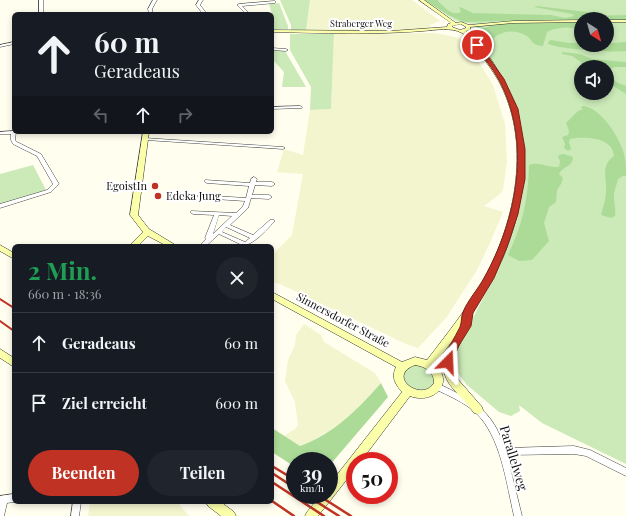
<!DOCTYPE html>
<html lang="de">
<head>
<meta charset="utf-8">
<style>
	:root { --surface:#171b24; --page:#20242c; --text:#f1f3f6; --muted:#9ea1a6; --line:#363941; --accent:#c03324 }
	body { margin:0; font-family:"Playfair Display",serif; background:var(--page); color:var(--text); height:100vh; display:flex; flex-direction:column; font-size:15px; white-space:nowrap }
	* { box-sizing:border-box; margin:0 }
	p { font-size:13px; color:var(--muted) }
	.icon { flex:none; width:22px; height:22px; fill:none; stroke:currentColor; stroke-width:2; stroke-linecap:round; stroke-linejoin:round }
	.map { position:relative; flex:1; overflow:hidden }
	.panel { position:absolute; left:12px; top:244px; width:262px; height:260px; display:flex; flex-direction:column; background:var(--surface); border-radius:6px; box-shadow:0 2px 6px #0003 }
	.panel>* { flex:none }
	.guide { position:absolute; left:12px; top:12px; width:262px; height:122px; border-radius:6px; box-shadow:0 2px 6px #0003; background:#171b24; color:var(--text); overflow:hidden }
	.needle { width:26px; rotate:143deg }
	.tools { position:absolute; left:574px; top:12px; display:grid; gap:8px }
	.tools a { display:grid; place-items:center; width:40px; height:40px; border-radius:50%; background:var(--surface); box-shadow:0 2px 6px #0003; font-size:20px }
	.speed { position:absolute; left:286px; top:452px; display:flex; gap:8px; font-size:20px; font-weight:700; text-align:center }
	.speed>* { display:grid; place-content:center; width:52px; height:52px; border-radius:50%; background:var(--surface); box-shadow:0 2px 6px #0003; line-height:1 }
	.speed small { font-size:10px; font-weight:400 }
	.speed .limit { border:6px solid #d22; background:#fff; color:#111 }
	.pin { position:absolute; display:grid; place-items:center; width:34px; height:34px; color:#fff; margin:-17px; border:2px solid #fff; border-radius:50%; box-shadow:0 1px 4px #0007 }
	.me { position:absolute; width:44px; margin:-22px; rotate:21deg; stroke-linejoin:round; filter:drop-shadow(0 0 3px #0008) }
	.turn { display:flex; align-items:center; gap:14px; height:84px; padding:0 16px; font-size:18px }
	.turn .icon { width:52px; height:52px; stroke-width:2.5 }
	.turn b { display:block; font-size:28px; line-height:34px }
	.lanes { display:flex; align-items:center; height:38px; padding:0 16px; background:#0003; justify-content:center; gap:20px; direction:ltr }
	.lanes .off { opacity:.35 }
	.round { display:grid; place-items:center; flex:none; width:42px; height:42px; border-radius:21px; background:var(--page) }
	.headline { display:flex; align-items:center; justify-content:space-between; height:68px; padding:0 16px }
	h1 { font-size:24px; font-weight:700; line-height:30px; color:#1e9e55 }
	.primary-button { display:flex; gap:8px; margin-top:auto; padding:8px 16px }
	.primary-button a { flex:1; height:46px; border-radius:24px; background:var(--accent); color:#fff; font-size:16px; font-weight:700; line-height:46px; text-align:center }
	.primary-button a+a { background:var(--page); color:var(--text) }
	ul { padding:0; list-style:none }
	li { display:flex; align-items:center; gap:12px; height:60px; padding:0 16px; border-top:1px solid var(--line) }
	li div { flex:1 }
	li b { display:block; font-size:15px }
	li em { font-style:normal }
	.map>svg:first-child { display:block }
	.farmland { fill:#f3f5cf }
	.green { fill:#cbeab8; fill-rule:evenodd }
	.forest { fill:#acdb97 }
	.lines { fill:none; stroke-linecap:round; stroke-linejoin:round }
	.street-casing { stroke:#414141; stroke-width:1 }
	.secondary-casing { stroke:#303030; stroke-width:1 }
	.street { fill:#fff; fill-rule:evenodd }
	.secondary { fill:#fcffaa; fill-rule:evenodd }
	.rail-far1 { stroke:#c03324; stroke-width:2 }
	.rail { stroke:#c03324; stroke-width:2.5 }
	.route { fill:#c03324; stroke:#7d2117 }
	.poi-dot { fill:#c03324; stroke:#fff; stroke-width:1.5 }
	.labels { text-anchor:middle; stroke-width:4; stroke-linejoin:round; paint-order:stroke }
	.far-street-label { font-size:9px; fill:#0e0e0e; stroke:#fff }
	.poi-label { font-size:11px; fill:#0e0e0e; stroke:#fff; text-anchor:end }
	.street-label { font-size:11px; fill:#0e0e0e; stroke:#fff }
	.near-street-label { font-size:13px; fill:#0e0e0e; stroke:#fff }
</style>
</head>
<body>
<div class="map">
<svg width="626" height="516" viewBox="0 0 626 516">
	<rect width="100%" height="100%" fill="#fffeef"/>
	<path class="farmland" d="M310,0H412L440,21L430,25V29L421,30L306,31Z
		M435,33L459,38L472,51L493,85L505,124L507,161L503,190L500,194L484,206L503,212L489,245L477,270L446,318L418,348L406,344L280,284L272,282V255L292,235L303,174L277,172L284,149L303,155L310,110L331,109L334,34Z
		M304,324L321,335L324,342L375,373L381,383L356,411L343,422L312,441L300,446L284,436L295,429L298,425L295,402L285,381L288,360L295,345L296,335Z
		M90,502H177L189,516H88Z"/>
	<path class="green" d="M280,0H310L306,31L291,30V25Z
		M424,0H626V464L542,423L519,405L520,411L511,416L499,412L467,385L458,373L456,351L502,261L519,211L525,181V148L517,107L508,87L491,59L470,34L477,28L473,24L456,21ZM581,19H607V45H581ZM581,67H607V93H581Z
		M279,3L288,26V29H272V14L269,4Z
		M290,34H334L331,109L310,110L311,87L290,50Z
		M273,51H285L306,87H282L284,72L272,59Z
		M33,165L46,190L0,204V174Z
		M416,364L420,365L432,371L435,382C426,398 399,389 405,370Z"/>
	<path class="forest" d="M425,0H437C443,6 452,17 461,12L459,7H460L473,13L551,15L565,18L574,16L572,14L534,7L537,6L595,13L596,16L626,15V20L581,19L464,22L448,15Z
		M581,23V30C572,26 556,27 547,32L543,46C530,45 533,39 525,35C513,29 500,31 492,40C485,42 479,40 473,35C482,19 562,23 581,23Z
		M551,40L569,43H581V45H607L613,43L626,42V51C612,53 560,49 548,44L549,41Z
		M562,52L580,54L592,59L626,62V67H614L610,69L609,73L616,82L626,86V94L607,82V67L585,65L572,56L562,54Z
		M582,106C600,106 620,138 624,154C626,161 626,169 626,176H623L618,179C617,185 614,190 614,196C614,203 616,209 615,216L611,218L601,215C603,207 606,199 606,192C607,178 600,166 614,156C613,137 585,136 570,139L569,142L571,149L568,151L564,148L565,144L562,137L568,135L569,131L566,123L578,111L583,109L581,108Z
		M564,154L573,157C573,167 563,166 559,174L563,178L561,184L557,190L556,202L549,207L544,223L549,241L532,260L519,261L508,255C523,223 528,200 529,165C540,161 547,168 559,167L560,161L558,157L559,155Z
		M381,383L388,397L329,466V461H295V467L272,452V428L300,446C335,433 357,410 381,383Z"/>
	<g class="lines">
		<g class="street-casing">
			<path id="street" d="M39,0H43V14H39Z
				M153,0H157L152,9L153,14H149L148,9Z
				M199,0H203L200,5L207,14H203L196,5Z
				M274,1H275V3L242,6L250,14H246L237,5L239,4Z
				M14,42V44L0,47V45Z
				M272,48L286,49L288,50L286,51L272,50Z
				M300,106L302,107V108L272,109V107Z
				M14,131V132H16L15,140L17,142L41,154L59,184L51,192L0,208V204L47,190L53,184L37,156L13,144L11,140V134H0V132Z
				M144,138L283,147L285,148L283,149L146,140L144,139Z
				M254,177L257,179L256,182H272L275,184L272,186L255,185L252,195H269L272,197L269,199L251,198L248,208L230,225L253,235L270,220H274L275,221L274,222C266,230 253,246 242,245L219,234L206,246H199L206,239L205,238L214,215L193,214L190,212L191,211L236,213L243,206L245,201L200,198L198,197L197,196L198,195L246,198L249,186L207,183L205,182L204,181L205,180L250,183L251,179ZM219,215L232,216L213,234ZM226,227L250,238L245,242L222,232Z
				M438,384C444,386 449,389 455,392C482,405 495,419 505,448L574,446L590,450L626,468V476L586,456L574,454L507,455L522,516H514C506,482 501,437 476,413C464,402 449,396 435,389L434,387L435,385Z
				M14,494V502L7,503L4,516H0V496Z
				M73,502H81L79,516H71Z"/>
		</g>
		<g class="secondary-casing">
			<path id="secondary" d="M419,0H424L456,23L461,22L469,25L514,21L581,20V22L514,23L470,27V30L466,31C474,40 483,48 490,58C530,117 532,181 507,247C502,262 493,278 484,293C480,299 473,306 471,313C470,317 469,323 467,328C461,344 449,358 455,376L482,407L483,410L482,413L478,414L474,413C454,385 431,380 452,341L435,364C456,384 432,405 410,396L361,461H355V469L318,516H305L307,512L321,495H329V485L402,392C395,384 391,377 396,367L272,299V292L402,362L415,357L427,360C447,334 467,309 483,281C516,221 533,140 497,78C489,65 480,53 470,42C468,39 465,34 462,33C452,27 435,30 423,31C373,35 322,33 272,32V30L391,31L447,27L448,24L451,23ZM461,24L466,27V28L460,30L452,27V26ZM415,365C426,367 434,371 434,383C422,403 385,376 415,365Z
				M607,20H626V22H607Z
				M143,132H149L138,215L149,229L177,246H167L148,236L138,246H129L143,232L130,215Z
				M0,245L14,253V259L0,251Z
				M0,349L14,358V367L0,358Z
				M206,502H221L234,512L236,516H221L208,506Z"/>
		</g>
		<use href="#street" class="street"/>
		<use href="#secondary" class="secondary"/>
		<path class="rail-far1" d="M0,299L14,308
			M0,321L14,331"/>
		<path class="rail" d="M272,466L295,480
			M272,473L295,488
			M272,482L324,516
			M306,495L339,516
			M318,495L351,516
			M272,501L294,516"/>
	</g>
	<path class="route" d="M475,44H479L504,79L518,109L525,149V179L518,214L507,247L494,278L473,313L471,326L458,347L452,365L448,366L444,365L443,362C447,349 454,339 460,327C462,322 461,316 463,312C468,300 478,289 484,278C517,219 532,142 499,80C492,67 482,56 474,45Z"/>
	<g class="poi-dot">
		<circle cx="155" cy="186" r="4"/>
		<circle cx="158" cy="196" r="4"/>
	</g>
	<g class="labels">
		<g class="far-street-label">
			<text x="361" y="27">Straberger Weg</text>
		</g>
		<g class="poi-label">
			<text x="147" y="190">EgoistIn</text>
			<text x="166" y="200" text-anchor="start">Edeka Jung</text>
		</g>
		<g class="street-label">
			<text transform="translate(343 320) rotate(28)" y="4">Sinnersdorfer Straße</text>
		</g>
		<g class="near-street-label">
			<text transform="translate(514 458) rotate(73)" y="5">Parallelweg</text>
		</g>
	</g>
</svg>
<div class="tools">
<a><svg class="needle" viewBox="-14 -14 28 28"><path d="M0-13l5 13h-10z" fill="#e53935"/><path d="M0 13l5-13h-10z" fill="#9ea1a6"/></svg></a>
<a><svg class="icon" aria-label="sound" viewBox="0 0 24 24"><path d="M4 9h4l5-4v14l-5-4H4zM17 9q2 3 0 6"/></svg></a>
</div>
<div class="speed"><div>39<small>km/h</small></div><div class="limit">50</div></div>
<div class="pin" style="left:477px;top:45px;background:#d93025"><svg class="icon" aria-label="arrive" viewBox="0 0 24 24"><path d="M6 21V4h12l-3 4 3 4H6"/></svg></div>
<svg class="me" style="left:448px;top:362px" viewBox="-20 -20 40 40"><path d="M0-17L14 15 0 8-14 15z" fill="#c03324" stroke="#fff" stroke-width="4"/></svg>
<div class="guide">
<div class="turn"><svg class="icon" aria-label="ahead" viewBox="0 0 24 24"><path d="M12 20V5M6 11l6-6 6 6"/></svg><div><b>60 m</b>Geradeaus</div></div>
<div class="lanes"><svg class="icon off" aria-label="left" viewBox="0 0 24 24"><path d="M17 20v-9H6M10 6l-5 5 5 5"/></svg><svg class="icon" aria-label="ahead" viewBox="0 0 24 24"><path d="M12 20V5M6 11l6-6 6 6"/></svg><svg class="icon off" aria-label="right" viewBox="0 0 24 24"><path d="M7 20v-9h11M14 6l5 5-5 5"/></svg></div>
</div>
<section class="panel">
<div class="headline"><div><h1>2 Min.</h1><p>660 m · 18:36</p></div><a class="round"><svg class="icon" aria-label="close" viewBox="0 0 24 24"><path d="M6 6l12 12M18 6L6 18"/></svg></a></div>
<ul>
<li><svg class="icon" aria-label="ahead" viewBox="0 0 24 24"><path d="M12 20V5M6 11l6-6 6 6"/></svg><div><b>Geradeaus</b></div><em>60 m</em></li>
<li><svg class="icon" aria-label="arrive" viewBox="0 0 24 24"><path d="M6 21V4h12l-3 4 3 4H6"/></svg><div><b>Ziel erreicht</b></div><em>600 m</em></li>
</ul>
<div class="primary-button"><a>Beenden</a><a>Teilen</a></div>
</section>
</div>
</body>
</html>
